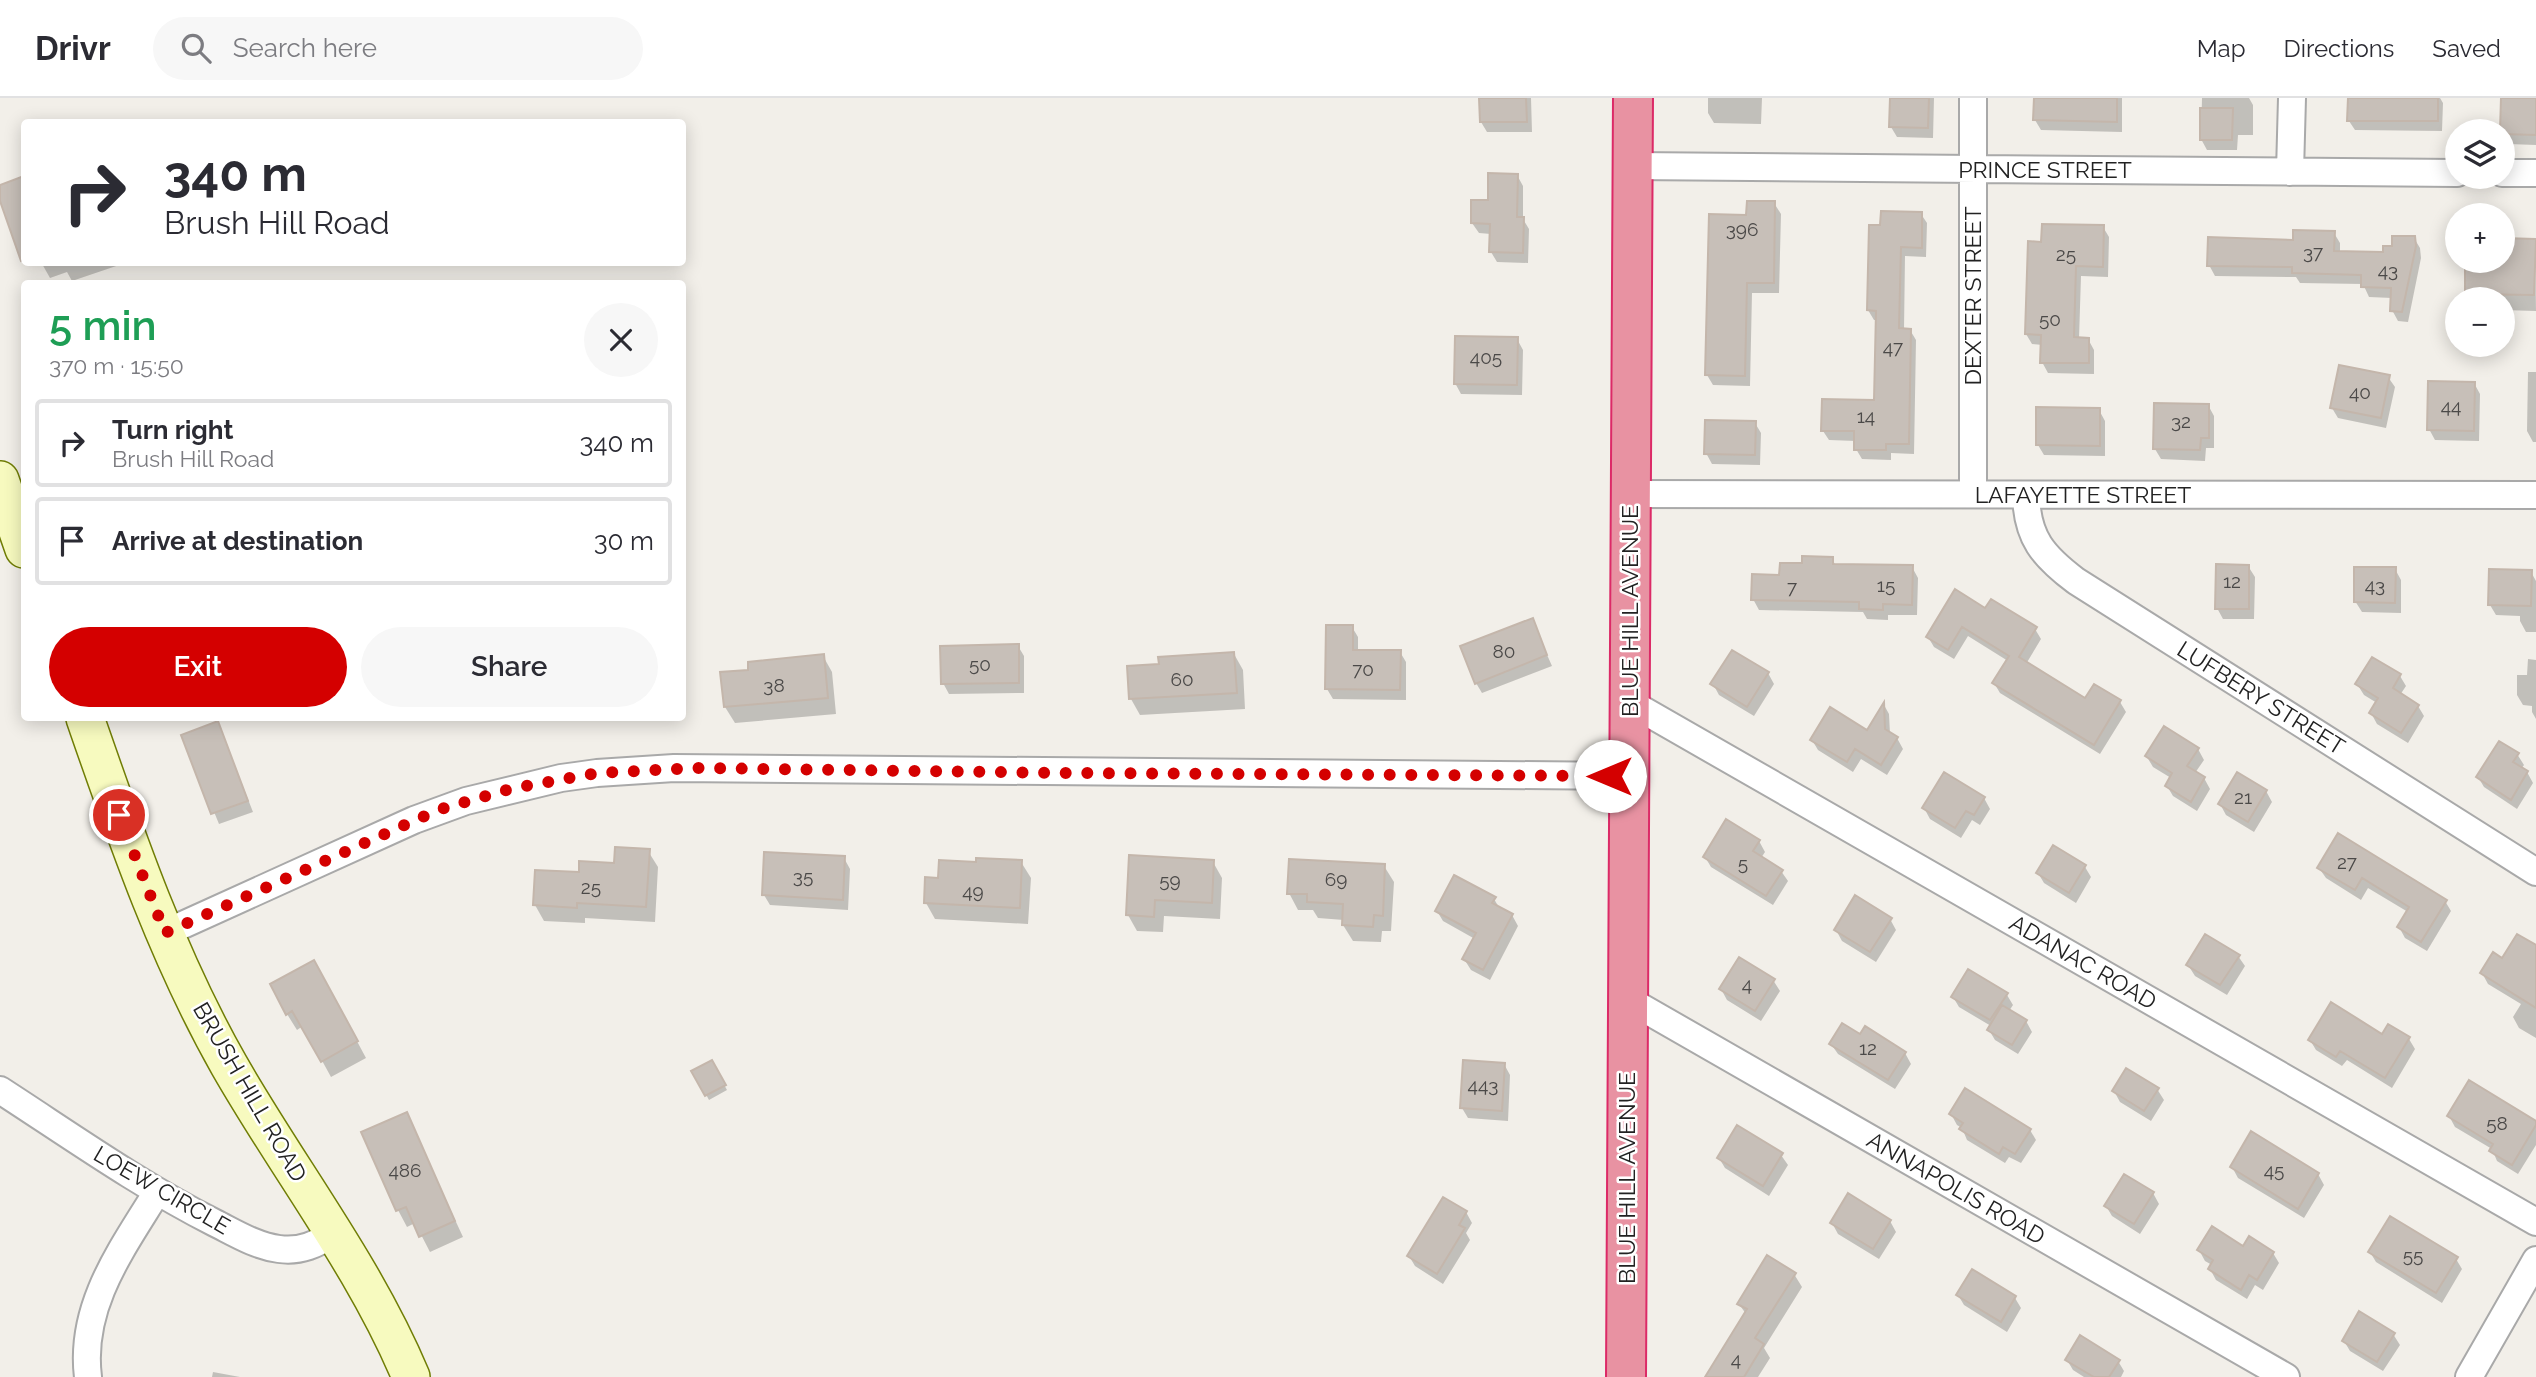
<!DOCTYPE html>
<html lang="en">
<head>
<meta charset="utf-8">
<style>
	:root { --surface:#fff; --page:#f7f7f7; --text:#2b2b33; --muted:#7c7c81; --line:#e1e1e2; --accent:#d40000 }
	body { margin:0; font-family:Raleway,sans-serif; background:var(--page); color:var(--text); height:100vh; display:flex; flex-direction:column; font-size:26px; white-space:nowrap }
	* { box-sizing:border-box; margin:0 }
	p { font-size:23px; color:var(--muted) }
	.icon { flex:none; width:38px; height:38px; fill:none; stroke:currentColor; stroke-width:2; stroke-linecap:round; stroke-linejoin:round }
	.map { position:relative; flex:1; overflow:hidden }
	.details { position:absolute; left:21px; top:182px; width:665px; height:441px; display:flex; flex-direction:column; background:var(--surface); border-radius:7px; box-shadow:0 4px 18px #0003 }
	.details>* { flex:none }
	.banner { position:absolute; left:21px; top:21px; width:665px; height:147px; border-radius:7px; box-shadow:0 4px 18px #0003; background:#fff; color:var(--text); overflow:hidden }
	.fabs { position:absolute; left:2445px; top:21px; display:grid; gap:14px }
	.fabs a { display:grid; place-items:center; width:70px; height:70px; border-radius:50%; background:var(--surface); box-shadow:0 4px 18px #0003; font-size:35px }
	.pin { position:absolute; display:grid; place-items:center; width:60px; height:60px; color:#fff; margin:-30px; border:4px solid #fff; border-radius:50%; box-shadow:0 2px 7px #0007 }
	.me { position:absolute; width:77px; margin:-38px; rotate:270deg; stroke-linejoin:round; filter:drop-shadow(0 0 5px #0008) }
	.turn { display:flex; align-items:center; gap:24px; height:147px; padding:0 28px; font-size:32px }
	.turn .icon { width:91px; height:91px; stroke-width:2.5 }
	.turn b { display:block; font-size:49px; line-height:60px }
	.round { display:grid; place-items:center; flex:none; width:74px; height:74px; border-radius:37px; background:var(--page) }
	.overview { display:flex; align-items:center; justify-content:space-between; height:119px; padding:0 28px }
	h1 { font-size:42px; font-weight:600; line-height:52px; color:#1e9e55 }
	.primary-button { display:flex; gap:14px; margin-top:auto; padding:14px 28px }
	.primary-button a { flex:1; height:80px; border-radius:42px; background:var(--accent); color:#fff; font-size:28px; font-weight:600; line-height:80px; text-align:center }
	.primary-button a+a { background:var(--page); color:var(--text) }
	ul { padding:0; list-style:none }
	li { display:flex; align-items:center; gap:21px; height:88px; margin:0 14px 10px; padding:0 14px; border:4px solid var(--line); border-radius:7px }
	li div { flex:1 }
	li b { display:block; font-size:26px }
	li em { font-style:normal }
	header { display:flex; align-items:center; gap:42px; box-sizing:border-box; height:98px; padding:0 35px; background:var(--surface); border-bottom:2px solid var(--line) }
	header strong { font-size:33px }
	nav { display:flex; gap:38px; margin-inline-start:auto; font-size:24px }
	.search { width:490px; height:63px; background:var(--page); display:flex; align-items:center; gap:18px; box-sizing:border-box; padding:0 24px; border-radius:38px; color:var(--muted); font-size:26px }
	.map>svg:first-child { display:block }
	.shadow { fill:#0003 }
	.building { fill:#c7bfb8; stroke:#c4b6ab; stroke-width:2 }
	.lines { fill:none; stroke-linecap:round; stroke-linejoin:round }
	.street-casing { stroke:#a9a9a9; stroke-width:30 }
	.secondary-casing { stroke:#707d05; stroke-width:40 }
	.highway-casing { stroke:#dc2a67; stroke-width:42 }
	.street { stroke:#fff; stroke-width:26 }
	.secondary { stroke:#f7fabf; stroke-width:37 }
	.highway { stroke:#e892a2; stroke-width:38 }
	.route { stroke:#d40000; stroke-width:12; stroke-dasharray:0 21.6 }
	.labels { text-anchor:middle; stroke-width:5; stroke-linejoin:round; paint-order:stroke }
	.number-label { font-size:19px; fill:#4b4948 }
	.street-label { font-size:23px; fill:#222; stroke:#fff }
</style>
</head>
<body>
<header>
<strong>Drivr</strong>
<div class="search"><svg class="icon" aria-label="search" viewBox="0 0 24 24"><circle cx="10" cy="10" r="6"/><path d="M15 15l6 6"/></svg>Search here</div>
<nav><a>Map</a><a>Directions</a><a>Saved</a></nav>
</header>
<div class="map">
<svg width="2536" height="1279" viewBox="0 0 2536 1279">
	<rect width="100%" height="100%" fill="#f2efe9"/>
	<path class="shadow" d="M1481,0H1531L1532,34H1487L1481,24Z
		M1708,0H1762L1761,26L1714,25L1708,15Z
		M1892,0H1934L1933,40L1897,39L1891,29Z
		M2035,0H2122V34L2041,32L2035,22Z
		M2202,0H2249L2253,7V37H2238L2237,52H2207L2201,41Z
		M2350,0H2440L2443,5L2442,33L2355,32L2349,23Z
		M2536,1V47L2508,46L2502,36Z
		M1517,77L1523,88V121L1529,131L1528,165L1497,164L1491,154V136L1479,135L1472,125L1489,103Z
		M24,80V145L20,146L2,88Z
		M1774,105L1781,116L1779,195H1752L1750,288L1713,287L1707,277L1748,118Z
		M1921,116L1927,125L1926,159L1905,158L1904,232H1910L1916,242L1914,356L1891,355V362L1862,361L1856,351V343L1829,342L1823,333L1876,304L1878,222H1874L1868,212L1882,129Z
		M2103,129L2109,139L2108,179L2081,178L2079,241H2088L2094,252V276L2048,275L2042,264L2043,247L2032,246L2026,236L2043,146Z
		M2334,135L2340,145V155L2385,156L2414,140L2420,150L2421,160L2408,224L2398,223L2392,212V200L2369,199L2363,186L2300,185L2296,179L2215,178L2209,167Z
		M2535,142L2536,213L2502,212V201H2470L2466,195L2467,163H2502Z
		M41,164H128L72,183L67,174L50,180Z
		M1517,241L1523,252L1522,297L1461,296L1455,285Z
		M2528,274H2536V344H2533L2527,333Z
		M2388,279L2395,289L2386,330L2338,320L2332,310Z
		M2474,285L2480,296L2479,343L2435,342L2429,331Z
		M2208,307L2214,318V350H2206L2205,363L2161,361L2155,351Z
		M2099,312L2105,323V358L2044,357L2038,347Z
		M1755,325L1761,335L1760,367L1712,366L1706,355Z
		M1832,461L1836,468L1912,469L1918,480L1917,517H1888V522L1867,521L1863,514L1759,512L1753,501L1781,478L1804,467Z
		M2248,468L2255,479L2254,521H2223L2217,510Z
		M2395,471L2401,482V515L2362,514L2355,503Z
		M2531,474L2536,483V534H2526L2520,523V518L2496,517L2490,507Z
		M1986,512L2035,531L2041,541L2026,566L2086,602L2095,588L2120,604L2126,614L2100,656L2000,595L1994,585L2008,563L1968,538L1954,561L1934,549L1928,539Z
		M1532,523L1552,568L1482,595L1476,585Z
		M1352,529L1358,539V553L1400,554L1406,564V602L1333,601L1327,591Z
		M1018,548L1024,558V595L949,596L943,585Z
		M1234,556L1243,572L1245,611L1140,617L1131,601Z
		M823,558L832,574L836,616L735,625L725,609L750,573Z
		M2528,561L2536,562V621L2532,614V608L2523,607L2517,597V577H2527Z
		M1768,575L1774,586L1754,618L1719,597L1713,586Z
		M2400,578L2406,588L2400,597L2418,608L2424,618L2408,645L2377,626L2371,615L2377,605L2364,597L2357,586Z
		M1884,607L1889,616L1890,636L1897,640L1903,651L1887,677L1861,661L1853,674L1818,652L1812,642L1868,634Z
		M218,625L253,714L219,726L183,638Z
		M2198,651L2204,662L2195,675L2204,680L2210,691L2197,713L2173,698L2167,688L2171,680L2153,669L2147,659Z
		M2517,656L2524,667L2521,671L2527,674L2533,685L2517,711L2484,689L2478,679Z
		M2266,693L2272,704L2254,734L2226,717L2220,706Z
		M1984,700L1990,711L1980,727L1972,722L1961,740L1930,721L1924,710Z
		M2339,738L2445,803L2451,813L2427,853L2405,840L2399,829L2408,814L2368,790L2361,802L2326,780L2319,770Z
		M1759,743L1765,754L1761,760L1781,773L1788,783L1773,807L1711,769L1705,759Z
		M648,753L658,769L655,824L585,820V825L544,823L535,807L580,776L616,766Z
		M844,760L850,771L848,812L770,807L764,797Z
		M1021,764L1031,780L1028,826L935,821L926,805L940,782L978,766Z
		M1213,764L1222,780L1220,821L1164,818L1163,834L1137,833L1128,817Z
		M1384,768L1394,784L1391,833H1382L1381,844L1353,843L1343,827L1344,822L1318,820L1313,812H1298L1289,795Z
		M2085,769L2091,779L2076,805L2044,785L2038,775Z
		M1494,801L1500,811L1512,817L1518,828L1490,882L1471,872L1464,861L1475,841L1443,823L1437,813Z
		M1890,821L1896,832L1876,864L1842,843L1836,832Z
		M2536,849V940L2519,930L2513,919L2521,906L2488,886L2482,875L2503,863Z
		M2238,858L2245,868L2227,897L2195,878L2188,867Z
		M323,880L366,960L331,979L303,928L297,932L287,916Z
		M1773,882L1780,893L1761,923L1727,902L1721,891Z
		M2007,897L2013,907L2009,913L2026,923L2032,934L2018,956L1995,942L1989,932L1991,928L1959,909L1953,899Z
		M2383,938L2409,941L2415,951L2392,990L2347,962L2342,968L2316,952L2310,942Z
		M1861,939L1905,955L1911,966L1895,991L1838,956L1831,946Z
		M712,965L727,992L709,1002L694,974Z
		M1504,966L1510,977L1508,1023L1468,1020L1462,1010Z
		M2157,991L2164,1002L2151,1023L2120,1004L2114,993Z
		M406,1016L463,1139L430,1154L415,1125L407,1129L398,1112L363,1035Z
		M1951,1016L2030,1032L2036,1042L2021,1065L2009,1059L2005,1065L1967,1042L1962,1030L1957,1027Z
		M2449,1018L2536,1025V1047L2518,1076L2497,1063L2492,1051L2455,1029Z
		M1781,1057L1788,1067L1769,1098L1725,1070L1719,1060Z
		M2232,1069L2318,1076L2324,1087L2304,1120L2238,1080Z
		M2153,1095L2159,1106L2140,1136L2112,1118L2106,1108Z
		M1466,1114L1472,1125L1466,1135L1470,1142L1443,1186L1415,1168L1409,1158Z
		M1890,1123L1896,1134L1879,1161L1838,1136L1832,1125Z
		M2244,1150L2273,1155L2279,1165L2263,1192L2255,1187L2247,1201L2216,1182L2210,1171L2212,1167L2205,1163L2199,1152Z
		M2370,1154L2456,1161L2462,1171L2442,1205L2376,1164Z
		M1972,1174L2015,1200L2021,1210L2007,1234L1964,1207L1958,1197Z
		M1794,1176L1802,1189L1764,1250L1770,1260L1758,1279H1711L1746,1216L1739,1206Z
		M2393,1236L2400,1247L2383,1273L2350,1253L2344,1243Z
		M2067,1262L2118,1263L2124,1273L2121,1279H2084L2073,1272Z
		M213,1274L240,1279H212Z"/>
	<path class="building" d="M1479,0H1526L1527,24H1480Z
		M1890,0H1929L1928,30L1889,29Z
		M2034,0H2117V24L2033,22Z
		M2348,0H2438V23H2347Z
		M2501,0H2536V37L2502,36L2500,33Z
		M2200,10H2233L2232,42H2200Z
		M1488,75L1518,76L1517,119H1524L1523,155L1489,154L1490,126L1471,125V102H1488Z
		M24,78V162L21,163L0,103V87Z
		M1747,103H1775L1774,185H1747L1745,278L1705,277L1709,116L1746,117Z
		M1881,113L1922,114V150L1901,149L1899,230L1911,231L1909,346H1886V352H1854V333H1821L1822,301L1874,302L1876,213L1867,212L1869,127H1880Z
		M2042,126L2104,127L2103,169L2076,168L2074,239L2089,240V265H2040L2041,237L2025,236L2028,143L2041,144Z
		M2293,132L2335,133L2334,153L2383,154V148H2392V138H2415L2416,148L2402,214L2390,213L2391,190L2361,189V177L2292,175V169L2207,168L2208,139L2293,142Z
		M2502,140L2536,141L2534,197L2465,196V163H2502Z
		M1455,238L1518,239L1517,287L1454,286Z
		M2339,267L2390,277L2381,320L2330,310Z
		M2428,283L2475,284L2474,333L2427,332Z
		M2154,305L2209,306V340H2201L2200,352L2153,351Z
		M2036,309L2100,310V348L2036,347Z
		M1705,322L1756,323L1755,357L1704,356Z
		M1802,458L1833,459V466L1913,467L1912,507L1883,506V512L1859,511V504L1751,502L1752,476L1779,477L1780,465H1802Z
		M2216,466L2249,467V511H2215Z
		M2354,469H2396L2395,505L2354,504Z
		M2489,471L2532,472L2531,508L2488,507Z
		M1955,491L1985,510L1991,501L2037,529L2019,559L2085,600L2094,586L2121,602L2094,647L1992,585L2009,558L1962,529L1948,552L1926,539Z
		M1533,520L1547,557L1475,586L1460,548Z
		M1326,527H1353V552H1401L1400,592L1325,591Z
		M1019,546V585L941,586L940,548Z
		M1732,552L1769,574L1747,609L1710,586Z
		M1234,554L1237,595L1129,601L1127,568L1159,566L1158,559Z
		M824,556L828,600L724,609L720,574L748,572V564Z
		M2372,559L2401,576L2393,590L2419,607L2401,635L2369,615L2378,600L2355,586Z
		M1884,604L1885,631L1898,639L1881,667L1855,651L1847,664L1810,642L1830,609L1867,632Z
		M218,623L248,703L211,716L181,637Z
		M2164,628L2199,650L2187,668L2205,679L2191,704L2165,688L2172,675L2145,658Z
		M2499,643L2519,655L2513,664L2528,673L2511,702L2476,679Z
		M1944,674L1985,699L1974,717L1966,713L1955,730L1922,710Z
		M2237,674L2267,692L2248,724L2218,706Z
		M1726,721L1760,742L1753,753L1783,772L1766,798L1703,759Z
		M2338,735L2447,802L2421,844L2397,829L2409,809L2362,780L2355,792L2317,770Z
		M2053,747L2086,767L2069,795L2036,775Z
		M615,749L650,751L646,809L577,805V810L533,807L535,772L579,774V763L614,765Z
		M764,754L845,758L843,802L762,797Z
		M1129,757L1214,762L1212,805L1155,802L1154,819L1126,817Z
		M976,760L1022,762L1020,810L924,805L925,779L938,780L939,762L976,764Z
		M1289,761L1385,766L1383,818L1374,817L1373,829L1342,827L1343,806L1307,804V796H1287Z
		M1454,777L1496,799L1492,805L1513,816L1483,872L1462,861L1476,835L1435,813Z
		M1855,797L1892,820L1870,854L1834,832Z
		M2205,836L2240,857L2220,887L2186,867Z
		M2517,836L2536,847V910L2480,875L2493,854L2502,860Z
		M1739,859L1775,881L1755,913L1719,891Z
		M314,862L358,943L321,964L292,913L286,917L270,886Z
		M1968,871L2008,895L1990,922L1951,899Z
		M2331,904L2382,936L2388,926L2410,939L2385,980L2340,953L2336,959L2308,942Z
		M2002,907L2027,922L2012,947L1987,932Z
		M1842,925L1860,936L1865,928L1906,954L1888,982L1829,946Z
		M712,962L726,987L705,998L691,973Z
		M1463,962L1505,965L1502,1013L1460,1010Z
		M2126,970L2159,990L2144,1013L2112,993Z
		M2469,982L2536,1023V1027L2512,1067L2489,1053L2493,1046L2447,1018Z
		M1965,990L2031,1031L2015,1056L2003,1049L1999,1056L1959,1031L1963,1025L1949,1016Z
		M407,1014L455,1123L419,1139L406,1109L396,1113L361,1034Z
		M1737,1027L1783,1055L1763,1088L1717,1060Z
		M2251,1033L2319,1075L2298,1111L2230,1069Z
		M2124,1076L2154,1094L2134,1126L2104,1108Z
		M1848,1095L1891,1122L1873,1151L1830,1125Z
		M1443,1099L1467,1113L1459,1127L1465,1130L1437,1176L1407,1158Z
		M2390,1118L2458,1159L2436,1195L2368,1154Z
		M2212,1128L2243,1148L2249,1138L2274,1154L2257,1182L2249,1177L2241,1192L2208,1171L2213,1162L2197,1152Z
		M1767,1157L1796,1175L1755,1240L1764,1246L1744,1279H1705L1747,1211L1737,1206Z
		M1972,1171L2016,1198L2001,1224L1956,1197Z
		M2359,1213L2395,1235L2377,1264L2342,1243Z
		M2080,1237L2120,1262L2109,1279H2094L2065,1262Z"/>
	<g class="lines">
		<g class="street-casing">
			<path id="street" d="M1973,0V396
				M1632,68L2457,75
				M2290,74L2292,0
				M2502,75H2536
				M1630,396L2536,397
				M2026,397C2027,440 2043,458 2076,483L2536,774
				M1629,604L2536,1124
				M165,835L414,722L466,703L561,680L597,675L674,670L1629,678
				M1627,901L2286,1279
				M0,992C71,1038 140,1087 215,1125C235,1135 256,1148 279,1151C301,1154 317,1146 334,1135
				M88,1279C79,1208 122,1151 157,1094
				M2469,1279L2536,1162"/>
		</g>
		<g class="secondary-casing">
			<path id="secondary" d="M0,382L24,451
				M85,620C126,738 167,858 229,967C289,1072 364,1167 411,1279"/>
		</g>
		<g class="highway-casing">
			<path id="highway" d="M1626,1279L1633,0"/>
		</g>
		<use href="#street" class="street"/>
		<use href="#secondary" class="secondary"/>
		<use href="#highway" class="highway"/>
	</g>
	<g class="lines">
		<path class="route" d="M119,717L165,835L438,712L510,691L597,675L696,670L1066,675L1610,678"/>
	</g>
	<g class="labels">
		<g class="number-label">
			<text x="1742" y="138">396</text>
			<text x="2313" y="161">37</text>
			<text x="2066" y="163">25</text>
			<text x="2388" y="179">43</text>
			<text x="2050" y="228">50</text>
			<text x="1893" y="256">47</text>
			<text x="1486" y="266">405</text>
			<text x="2360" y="301">40</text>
			<text x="2451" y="315">44</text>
			<text x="1866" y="325">14</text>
			<text x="2181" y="330">32</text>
			<text x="2232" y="490">12</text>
			<text x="1886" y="494">15</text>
			<text x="2375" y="494">43</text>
			<text x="1792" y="496">7</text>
			<text x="1504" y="560">80</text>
			<text x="980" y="573">50</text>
			<text x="1363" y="578">70</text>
			<text x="1182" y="588">60</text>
			<text x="774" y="594">38</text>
			<text x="2243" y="706">21</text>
			<text x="2347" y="771">27</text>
			<text x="1743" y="772">5</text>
			<text x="803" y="785">35</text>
			<text x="1336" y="788">69</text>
			<text x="1170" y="789">59</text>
			<text x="591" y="796">25</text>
			<text x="973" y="800">49</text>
			<text x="1747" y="893">4</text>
			<text x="1868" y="957">12</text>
			<text x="1483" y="994">443</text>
			<text x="2497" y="1032">58</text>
			<text x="405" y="1079">486</text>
			<text x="2274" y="1079">45</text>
			<text x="2413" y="1164">55</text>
			<text x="1736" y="1268">4</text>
		</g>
		<g class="street-label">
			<text x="2045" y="80">PRINCE STREET</text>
			<text transform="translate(1973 198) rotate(-90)" y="8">DEXTER STREET</text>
			<text x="2083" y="405">LAFAYETTE STREET</text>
			<text transform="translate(1630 513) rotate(-90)" y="8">BLUE HILL AVENUE</text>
			<text transform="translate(2261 600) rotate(32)" y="8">LUFBERY STREET</text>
			<text transform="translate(2083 864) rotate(30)" y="8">ADANAC ROAD</text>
			<text transform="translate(250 994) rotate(60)" y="8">BRUSH HILL ROAD</text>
			<text transform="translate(1627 1080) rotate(-90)" y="8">BLUE HILL AVENUE</text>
			<text transform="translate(1956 1090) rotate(30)" y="8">ANNAPOLIS ROAD</text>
			<text transform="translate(162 1092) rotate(30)" y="8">LOEW CIRCLE</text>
		</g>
	</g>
</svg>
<div class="fabs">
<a><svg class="icon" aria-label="layers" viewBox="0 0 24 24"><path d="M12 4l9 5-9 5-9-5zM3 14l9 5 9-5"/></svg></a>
<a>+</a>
<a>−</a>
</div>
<div class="pin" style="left:119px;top:717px;background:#d93025"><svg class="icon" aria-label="arrive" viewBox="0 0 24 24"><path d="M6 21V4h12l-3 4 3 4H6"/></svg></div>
<svg class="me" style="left:1610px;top:678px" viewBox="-20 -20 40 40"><circle r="19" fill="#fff"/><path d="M0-13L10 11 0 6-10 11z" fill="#d40000"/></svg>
<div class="banner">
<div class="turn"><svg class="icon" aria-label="right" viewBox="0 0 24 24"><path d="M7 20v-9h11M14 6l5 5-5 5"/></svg><div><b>340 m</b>Brush Hill Road</div></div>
</div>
<section class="details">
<div class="overview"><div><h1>5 min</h1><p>370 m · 15:50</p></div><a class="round"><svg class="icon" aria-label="close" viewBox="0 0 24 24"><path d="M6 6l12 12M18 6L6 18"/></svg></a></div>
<ul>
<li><svg class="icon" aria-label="right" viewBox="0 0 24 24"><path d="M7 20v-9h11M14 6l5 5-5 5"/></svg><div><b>Turn right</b><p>Brush Hill Road</p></div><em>340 m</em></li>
<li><svg class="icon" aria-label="arrive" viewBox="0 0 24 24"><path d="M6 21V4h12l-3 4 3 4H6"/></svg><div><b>Arrive at destination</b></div><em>30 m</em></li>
</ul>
<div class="primary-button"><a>Exit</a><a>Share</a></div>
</section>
</div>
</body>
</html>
